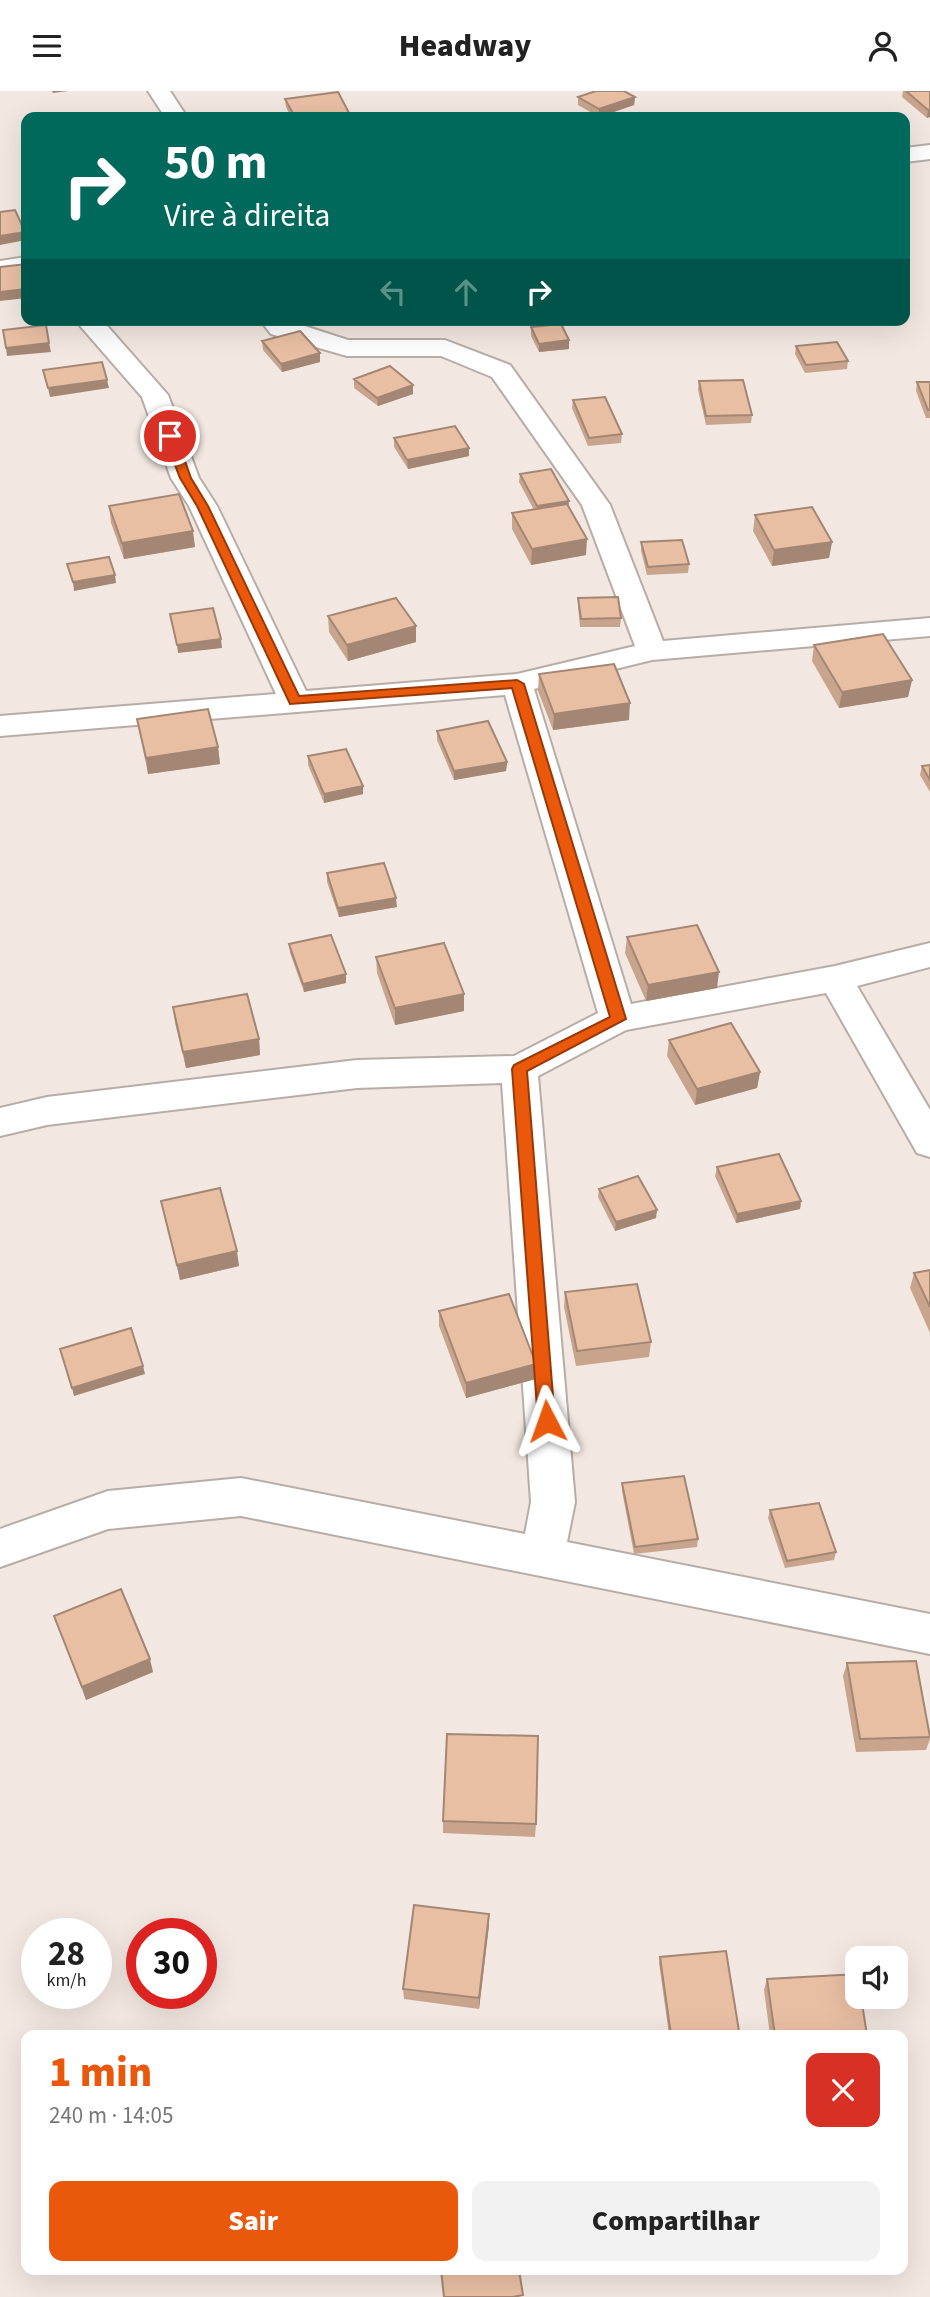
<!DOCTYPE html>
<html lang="pt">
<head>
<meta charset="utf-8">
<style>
	:root { --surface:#fff; --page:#f2f2f2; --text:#222; --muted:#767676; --accent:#ea580c }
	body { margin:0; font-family:"Source Sans 3",sans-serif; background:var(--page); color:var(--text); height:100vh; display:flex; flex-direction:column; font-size:26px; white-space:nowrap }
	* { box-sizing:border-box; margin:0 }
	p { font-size:23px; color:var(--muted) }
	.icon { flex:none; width:38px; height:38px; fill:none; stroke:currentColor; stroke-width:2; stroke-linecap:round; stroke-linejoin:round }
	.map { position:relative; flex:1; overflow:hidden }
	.panel { position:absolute; left:21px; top:1939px; width:887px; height:245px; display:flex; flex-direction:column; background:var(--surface); border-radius:14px; box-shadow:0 7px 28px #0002 }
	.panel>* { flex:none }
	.banner { position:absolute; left:21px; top:21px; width:889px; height:214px; border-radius:14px; box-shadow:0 7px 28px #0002; background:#00695c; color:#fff; overflow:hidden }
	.tools { position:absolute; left:845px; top:1855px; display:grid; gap:14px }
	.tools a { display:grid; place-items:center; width:63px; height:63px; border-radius:14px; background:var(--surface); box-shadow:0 7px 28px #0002; font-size:35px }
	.speed { position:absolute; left:21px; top:1827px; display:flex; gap:14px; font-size:35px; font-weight:700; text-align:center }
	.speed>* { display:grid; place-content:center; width:91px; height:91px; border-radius:50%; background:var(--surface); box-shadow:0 7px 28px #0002; line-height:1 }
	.speed small { font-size:18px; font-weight:400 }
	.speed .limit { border:10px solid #d22; background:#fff; color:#111 }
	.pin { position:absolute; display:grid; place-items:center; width:60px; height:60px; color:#fff; margin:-30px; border:4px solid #fff; border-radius:50%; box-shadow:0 2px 7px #0007 }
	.me { position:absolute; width:77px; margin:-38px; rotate:356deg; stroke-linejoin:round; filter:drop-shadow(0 0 5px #0008) }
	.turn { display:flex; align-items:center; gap:24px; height:147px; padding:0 28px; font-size:32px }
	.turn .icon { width:91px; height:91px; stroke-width:2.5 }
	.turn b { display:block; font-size:49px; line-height:60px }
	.lanes { display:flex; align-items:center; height:66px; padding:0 28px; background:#0003; justify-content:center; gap:35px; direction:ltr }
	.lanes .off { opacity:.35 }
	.round { display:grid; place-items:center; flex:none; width:74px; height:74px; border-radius:14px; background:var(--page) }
	.overview { display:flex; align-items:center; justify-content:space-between; height:119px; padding:0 28px }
	h1 { font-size:42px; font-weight:800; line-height:52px; color:var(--accent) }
	.action { display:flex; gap:14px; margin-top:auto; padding:14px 28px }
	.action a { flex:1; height:80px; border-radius:14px; background:var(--accent); color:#fff; font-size:28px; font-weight:800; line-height:80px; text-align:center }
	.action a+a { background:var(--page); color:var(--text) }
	header { display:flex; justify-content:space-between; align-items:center; height:91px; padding:0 28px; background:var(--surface); font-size:32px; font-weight:800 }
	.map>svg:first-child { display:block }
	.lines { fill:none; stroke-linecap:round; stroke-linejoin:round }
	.street-casing { stroke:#b7ada6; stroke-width:4 }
	.street { fill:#fff; fill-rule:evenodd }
	.wall { fill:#c8a48d }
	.shaded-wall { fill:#a38673 }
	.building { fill:#e9bfa4; stroke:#a38673; stroke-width:2 }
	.route { fill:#ea580c; stroke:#983908; stroke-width:2 }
</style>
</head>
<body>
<header><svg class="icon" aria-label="menu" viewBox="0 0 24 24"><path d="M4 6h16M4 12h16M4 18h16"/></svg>Headway<svg class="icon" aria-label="person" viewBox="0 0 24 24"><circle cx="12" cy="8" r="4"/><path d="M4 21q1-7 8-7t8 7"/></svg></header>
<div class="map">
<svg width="930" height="2206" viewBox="0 0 930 2206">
	<rect width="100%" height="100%" fill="#f3e8e1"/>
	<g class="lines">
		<g class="street-casing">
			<path id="street" d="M148,0H170L187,26H165Z
				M930,54V68L905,71V57Z
				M26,166V180L0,184V170Z
				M75,229H102L168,304L199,387L217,415L306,600L517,583L635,555L582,414L492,286L441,265H347L271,243L260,229H286L348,249H445L510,274L610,414L663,550L930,527V545L652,569L534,598L631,913L835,875L930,852V876L857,895L930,1019V1066L917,1062L826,902L626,939L538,985L575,1411L567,1451L930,1523V1563L241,1425L108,1438L0,1476V1438L108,1400L241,1387L525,1443L531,1411L502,992L357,997L47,1034L0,1045V1017L47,1006L357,969L514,965L598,922L505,604L0,645V625L276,603L189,415L171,387L142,306Z"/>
		</g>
		<use href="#street" class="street"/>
	</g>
	<path class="wall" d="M903,0H930V26L927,27L902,6Z
		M578,6H635L634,14L599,26L578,14Z
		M285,8L350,26H291L286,16Z
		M531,236L569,249V258L539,261L531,245Z
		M262,250L320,271L282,281L263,259Z
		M796,255L848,270L847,278L805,282L795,263Z
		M354,288L413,303L378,315L354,297Z
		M699,290L752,324L751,332L706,334L698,299Z
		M917,291H930V327H926L916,300Z
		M573,309L622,343L621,352L588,355L572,317Z
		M394,347L469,365L408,378L394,356Z
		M520,383L569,410L568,415L586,464L531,474L512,438V422L534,419L519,391Z
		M109,415L195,456L124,468L111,432Z
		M755,424L832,451L829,467L772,475L753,440Z
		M641,451L689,473L688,482L647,484L641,460Z
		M578,507L621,527L620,536H580L578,515Z
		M328,525L416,535V551L348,570L329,541Z
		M814,554L912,589L908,606L839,617L812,570Z
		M539,583L629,629L553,639L538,600Z
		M137,628L218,656L220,673L148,683Z
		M437,640L507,671L506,680L454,689L437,649Z
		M308,665L363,703L324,712L308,674Z
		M930,674V701L920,684L922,675Z
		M327,782L397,816L339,826L327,791Z
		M627,846L717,897L646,910L625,862Z
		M289,853L346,883V892L304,901L290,862Z
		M376,866L464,920L395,934L377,882Z
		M173,916L259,948L260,964L186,977L175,932Z
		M669,949L760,981L757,997L695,1014L667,965Z
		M717,1076L801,1110L800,1118L736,1132L715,1085Z
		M599,1098L656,1127L615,1140L598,1106Z
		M161,1110L239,1175L180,1189Z
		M930,1179V1242L910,1197L914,1182Z
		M565,1201L651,1251L649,1266L576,1275L564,1216Z
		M439,1220L536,1288L466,1307L439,1235Z
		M622,1392L698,1448L697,1456L634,1463L622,1400Z
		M770,1419L836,1461L834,1469L785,1477L768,1427Z
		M54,1525L153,1581L86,1609Z
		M847,1572L930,1642V1648L926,1659L856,1661L843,1585Z
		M443,1730L536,1733L535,1746L443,1742Z
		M489,1834L479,1918L404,1908L403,1898Z
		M660,1866L739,1940L738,1944H669L659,1872Z
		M767,1888L867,1944H770L764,1899Z"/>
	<path class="shaded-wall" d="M52,0H68L53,2Z
		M635,6L634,14L599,26V18Z
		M928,19H930V26L927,27Z
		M349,22L350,26H316Z
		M25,141L26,149L0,154V145Z
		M26,198V207L0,210V201Z
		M569,249V258L539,261V253Z
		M49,252L51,261L7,265L6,257Z
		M320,262V271L282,281L281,273Z
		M107,289L109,297L50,306L48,297Z
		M413,294V303L378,315L377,307Z
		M469,357V365L408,378L407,369Z
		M569,410L568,419L537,424V415Z
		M193,440L195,456L124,468L122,452Z
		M587,448L586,464L531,474L532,458Z
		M832,451L829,467L772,475L774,459Z
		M115,484L116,492L74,500L73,491Z
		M416,535V551L348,570L347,554Z
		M221,548L222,557L178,562L177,554Z
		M912,589L908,606L839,617L842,601Z
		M630,612L629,629L553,639L554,623Z
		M218,656L220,673L148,683L146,667Z
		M507,671L506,680L454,689V680Z
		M363,695V703L324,712V703Z
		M396,807L397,816L339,826L338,817Z
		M719,881L717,897L646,910L648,894Z
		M346,883V892L304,901L303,893Z
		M464,903V920L395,934V917Z
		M259,948L260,964L186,977L183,961Z
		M760,981L757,997L695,1014L697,998Z
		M801,1110L800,1118L736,1132L737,1123Z
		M657,1119L656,1127L615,1140L616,1131Z
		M237,1160L239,1175L180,1189L177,1174Z
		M536,1273V1288L466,1307V1292Z
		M143,1275L145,1283L74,1305L72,1297Z
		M150,1568L153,1581L86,1609L82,1596Z
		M489,1823V1834L479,1918V1907Z"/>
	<path class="building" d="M596,0H624L635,6L599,18L578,6Z
		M906,0H930V19H928Z
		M338,1L349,22L316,26H295L285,8Z
		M15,119L25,141L0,145V121Z
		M26,173V198L0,201V176Z
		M561,233L569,249L539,253L531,236Z
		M46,234L49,252L6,257L3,239Z
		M300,240L320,262L281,273L262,250Z
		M837,251L848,270L806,274L796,255Z
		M102,271L107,289L48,297L43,279Z
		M390,275L413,294L377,307L354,288Z
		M743,289L752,324L706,325L699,290Z
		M917,291H930V319H928Z
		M605,306L622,343L589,347L573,309Z
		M455,335L469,357L407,369L394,347Z
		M551,378L569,410L537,415L520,383Z
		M179,403L193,440L122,452L109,415Z
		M567,413L587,448L532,458L512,422Z
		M812,416L832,451L774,459L755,424Z
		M682,449L689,473L648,476L641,451Z
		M109,466L115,484L73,491L67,473Z
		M618,506L621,527L581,528L578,507Z
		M396,507L416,535L347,554L328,525Z
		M213,517L221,548L177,554L170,523Z
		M883,543L912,589L842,601L814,554Z
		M614,573L630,612L554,623L539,583Z
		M208,618L218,656L146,667L137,628Z
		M488,630L507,671L454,680L437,640Z
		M346,658L363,695L324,703L308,665Z
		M930,674V689L922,675Z
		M384,772L396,807L338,817L327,782Z
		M697,834L719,881L648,894L627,846Z
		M331,844L346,883L303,893L289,853Z
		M444,852L464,903L395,917L376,866Z
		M247,903L259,948L183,961L173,916Z
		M731,932L760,981L697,998L669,949Z
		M779,1063L801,1110L737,1123L717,1076Z
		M638,1085L657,1119L616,1131L599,1098Z
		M220,1097L237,1160L177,1174L161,1110Z
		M930,1179V1216L914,1182Z
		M637,1193L651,1251L577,1260L565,1201Z
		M509,1203L536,1273L466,1292L439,1220Z
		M131,1237L143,1275L72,1297L60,1258Z
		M684,1385L698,1448L635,1456L622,1392Z
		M819,1412L836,1461L787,1470L770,1419Z
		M121,1498L150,1568L82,1596L54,1525Z
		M916,1570L930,1646L860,1648L847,1572Z
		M447,1643L538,1645L536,1733L443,1730Z
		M414,1814L489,1823L479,1907L403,1898Z
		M726,1860L739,1940L687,1944H671L660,1866Z
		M858,1883V1906H861L867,1944H775L767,1888Z
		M441,2179H519L523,2204L513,2206H444Z"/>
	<path class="route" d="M170,342L176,345L191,387L208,415L299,605L517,589L524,593L626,928L527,980L555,1330L553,1335L547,1337L538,1330L512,978L514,974L610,926L512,597L290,613L197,415L180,387L164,345Z"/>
</svg>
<div class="tools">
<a><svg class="icon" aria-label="sound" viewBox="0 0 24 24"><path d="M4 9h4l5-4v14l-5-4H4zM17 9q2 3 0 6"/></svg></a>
</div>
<div class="speed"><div>28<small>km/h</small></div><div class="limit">30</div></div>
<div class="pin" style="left:170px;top:345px;background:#d93025"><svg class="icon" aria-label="arrive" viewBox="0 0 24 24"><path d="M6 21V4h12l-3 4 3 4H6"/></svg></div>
<svg class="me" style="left:547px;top:1330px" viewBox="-20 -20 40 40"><path d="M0-17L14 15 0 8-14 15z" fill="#ea580c" stroke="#fff" stroke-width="4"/></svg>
<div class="banner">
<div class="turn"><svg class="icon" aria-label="right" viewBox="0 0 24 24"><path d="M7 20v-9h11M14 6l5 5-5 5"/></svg><div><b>50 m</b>Vire à direita</div></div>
<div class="lanes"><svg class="icon off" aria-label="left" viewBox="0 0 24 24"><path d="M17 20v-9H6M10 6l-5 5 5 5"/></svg><svg class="icon off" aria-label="ahead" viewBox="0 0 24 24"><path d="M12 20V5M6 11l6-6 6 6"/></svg><svg class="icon" aria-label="right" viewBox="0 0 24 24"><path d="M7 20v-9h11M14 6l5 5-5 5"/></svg></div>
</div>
<section class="panel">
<div class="overview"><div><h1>1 min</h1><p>240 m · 14:05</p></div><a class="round" style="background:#d93025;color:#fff"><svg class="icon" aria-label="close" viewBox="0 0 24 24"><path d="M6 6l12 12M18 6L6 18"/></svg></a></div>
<div class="action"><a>Sair</a><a>Compartilhar</a></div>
</section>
</div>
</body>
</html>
